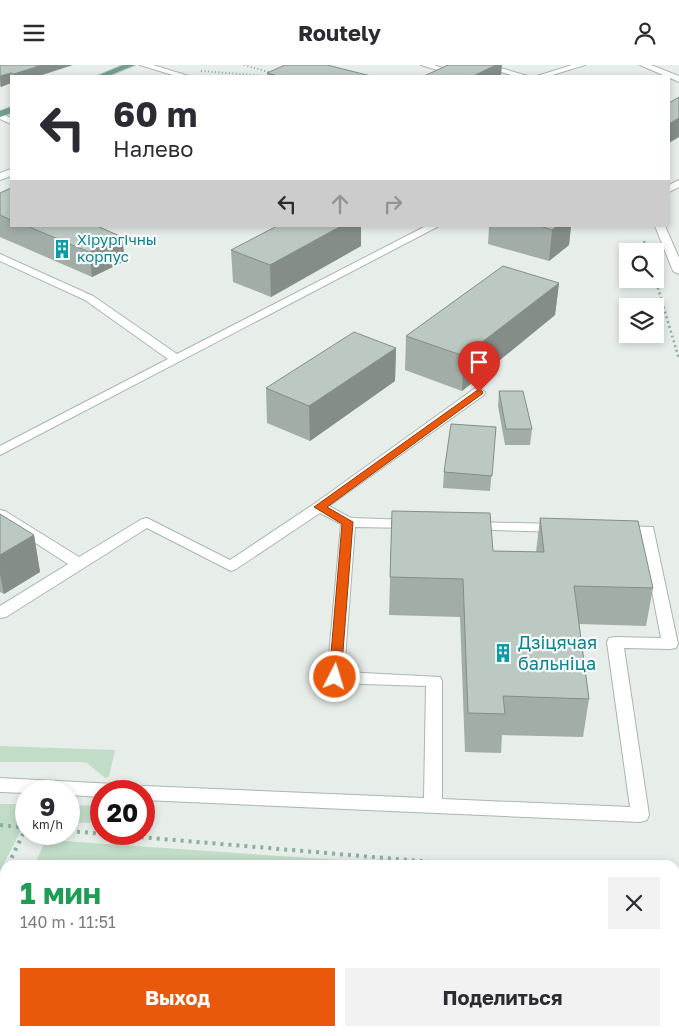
<!DOCTYPE html>
<html lang="ru">
<head>
<meta charset="utf-8">
<style>
	:root { --surface:#fff; --page:#f2f2f3; --text:#2b2b33; --muted:#7c7c81; --accent:#ea580c }
	body { margin:0; font-family:"Golos Text",sans-serif; background:var(--page); color:var(--text); height:100vh; display:flex; flex-direction:column; font-size:19px; white-space:nowrap }
	* { box-sizing:border-box; margin:0 }
	p { font-size:16px; color:var(--muted) }
	.icon { flex:none; width:28px; height:28px; fill:none; stroke:currentColor; stroke-width:2; stroke-linecap:round; stroke-linejoin:round }
	.map { position:relative; flex:1; overflow:hidden }
	.details { position:absolute; left:0px; top:795px; width:680px; height:176px; display:flex; flex-direction:column; background:var(--surface); border-radius:15px 15px 0 0; box-shadow:0 2px 8px #0003 }
	.details>* { flex:none }
	.guide { position:absolute; left:10px; top:10px; width:660px; height:152px; border-radius:0px; box-shadow:0 2px 8px #0003; background:#fff; color:var(--text); overflow:hidden }
	.controls { position:absolute; left:619px; top:178px; display:grid; gap:10px }
	.controls a { display:grid; place-items:center; width:45px; height:45px; border-radius:0px; background:var(--surface); box-shadow:0 2px 8px #0003; font-size:25px }
	.speed { position:absolute; left:15px; top:715px; display:flex; gap:10px; font-size:25px; font-weight:700; text-align:center }
	.speed>* { display:grid; place-content:center; width:65px; height:65px; border-radius:50%; background:var(--surface); box-shadow:0 2px 8px #0003; line-height:1 }
	.speed small { font-size:12px; font-weight:400 }
	.speed .limit { border:8px solid #d22; background:#fff; color:#111 }
	.pin { position:absolute; display:grid; place-items:center; width:42px; height:42px; color:#fff; margin:-51px -21px; border-radius:50% 50% 50% 0; rotate:-45deg; box-shadow:0 0 5px #0007 }
	.pin .icon { rotate:45deg }
	.me { position:absolute; width:55px; margin:-28px; rotate:5deg; stroke-linejoin:round; filter:drop-shadow(0 0 4px #0008) }
	.turn { display:flex; align-items:center; gap:18px; height:105px; padding:0 20px; font-size:22px }
	.turn .icon { width:65px; height:65px; stroke-width:2.5 }
	.turn b { display:block; font-size:35px; line-height:42px }
	.lanes { display:flex; align-items:center; height:48px; padding:0 20px; background:#0003; justify-content:center; gap:25px; direction:ltr }
	.lanes .off { opacity:.35 }
	.round { display:grid; place-items:center; flex:none; width:52px; height:52px; border-radius:0px; background:var(--page) }
	.summary { display:flex; align-items:center; justify-content:space-between; height:85px; padding:0 20px }
	h1 { font-size:30px; font-weight:700; line-height:38px; color:#1e9e55 }
	.action { display:flex; gap:10px; margin-top:auto; padding:10px 20px }
	.action a { flex:1; height:58px; border-radius:0px; background:var(--accent); color:#fff; font-size:20px; font-weight:700; line-height:58px; text-align:center }
	.action a+a { background:var(--page); color:var(--text) }
	header { display:flex; justify-content:space-between; align-items:center; height:65px; padding:0 20px; background:var(--surface); font-size:22px; font-weight:700 }
	.map>svg:first-child { display:block }
	.green { fill:#c2ddc7 }
	.lines { fill:none; stroke-linecap:round; stroke-linejoin:round }
	.minor-casing { stroke:#aab6b0; stroke-width:2 }
	.major-casing { stroke:#c3c9c7; stroke-width:2 }
	.path-far2 { stroke:#8aafa0; stroke-width:2; stroke-dasharray:1 2.5; stroke-linecap:butt }
	.path-far1 { stroke:#8aafa0; stroke-width:2.5; stroke-dasharray:2 3; stroke-linecap:butt }
	.path { stroke:#8aafa0; stroke-width:4; stroke-dasharray:3 5; stroke-linecap:butt }
	.minor { fill:#fff; fill-rule:evenodd }
	.major { fill:#6fa08f; fill-rule:evenodd }
	.wall { fill:#a2ada8 }
	.shaded-wall { fill:#848d88 }
	.building { fill:#bcc9c3; stroke:#848d88 }
	.route { fill:#ea580c; stroke:#983908 }
	.labels { text-anchor:middle; stroke-width:4.5; stroke-linejoin:round; paint-order:stroke }
	.far-culture-label { font-size:15px; fill:#0d838f; stroke:#f7fbf9; text-anchor:start }
	.culture-label { font-size:18px; fill:#0d838f; stroke:#f7fbf9; text-anchor:start }
</style>
</head>
<body>
<header><svg class="icon" aria-label="menu" viewBox="0 0 24 24"><path d="M4 6h16M4 12h16M4 18h16"/></svg>Routely<svg class="icon" aria-label="person" viewBox="0 0 24 24"><circle cx="12" cy="8" r="4"/><path d="M4 21q1-7 8-7t8 7"/></svg></header>
<div class="map">
<svg width="679" height="971" viewBox="0 0 679 971">
	<rect width="100%" height="100%" fill="#e7eeea"/>
	<path class="green" d="M0,681L115,685L109,712L105,713L87,698L81,697H0Z
		M0,739H26V756L0,806Z
		M69,740L97,741L90,758L69,757Z
		M48,775L412,800H34L44,779Z
		M675,818H679V939H675Z"/>
	<g class="lines">
		<g class="minor-casing">
			<path id="minor" d="M140,0H153L189,11H176Z
				M421,0H434L451,6L447,8Z
				M476,0H490L528,11H515Z
				M572,0H585L549,11H537Z
				M640,0H651L679,11V17Z
				M0,48L11,53V59L0,54Z
				M11,104V111L0,115V108Z
				M679,115V122L669,127V120Z
				M426,161H439L0,390V381L168,294L85,235L0,196V189L93,231L177,289Z
				M655,161H665L679,193V209L673,206Z
				M479,323L485,327L484,330L329,441L351,453L412,455L417,456L419,459L417,462L412,463L355,462L344,607L440,612L442,616V734L630,742L607,577L609,573L615,572L661,573L641,469L615,468L613,465L615,462L620,461L653,462L678,579L676,583L670,584L624,583L649,750L647,755L640,757L144,735V726H136L137,723L144,721L424,733L426,621L335,618L329,616L327,612L341,459L320,448L236,504L231,506L147,463L6,552L0,553V541L68,499L0,455V445L5,446L79,492L142,454L147,453L230,495L314,439L474,324Z
				M470,457L557,459L562,460L564,463L562,466L557,467L465,464L463,461L465,458Z
				M0,713L115,719L121,721L124,726H101V732L69,730V726H26V728L0,727Z
				M6,966H29L27,971H4Z"/>
		</g>
		<g class="major-casing">
			<path id="major" d="M123,0H135L108,11H97Z
				M11,42V48L0,52V46Z
				M0,919H5V937H0Z
				M456,966H533L535,971H458Z"/>
		</g>
		<path class="path-far2" d="M244,0L272,8
			M201,6L265,11"/>
		<path class="path-far1" d="M644,176L647,186
			M655,213L679,294"/>
		<path class="path" d="M0,760L26,763
			M69,766L467,800
			M8,800L26,763
			M675,815H679
			M0,817L5,806
			M0,851L5,852"/>
		<use href="#minor" class="minor"/>
		<use href="#major" class="major"/>
	</g>
	<path class="wall" d="M0,0L39,11H11L1,22L0,21Z
		M267,8L371,11H267Z
		M11,123V161H97L122,172L125,196L92,212L0,172V128Z
		M489,161H571L569,180L549,196L488,179Z
		M361,181L271,232L233,217L231,185Z
		M559,218L555,250L462,326L405,305L406,271Z
		M396,283L395,316L310,376L267,358L266,323Z
		M499,326L532,364L530,380H505L498,341Z
		M496,362L490,426L443,423L444,407Z
		M392,446L493,486L536,487L540,453L653,523L646,561L579,559L589,634L583,672L502,670L501,688L465,687L460,552L389,550Z
		M0,449L34,470L40,507L4,529L0,527Z"/>
	<path class="shaded-wall" d="M42,0H73L39,11H14V9Z
		M496,0H502L501,11H473Z
		M11,8V18L1,22L0,11Z
		M679,53V72L669,78V59Z
		M341,161H361V181L271,232L270,200Z
		M557,161H571L569,180L549,196L552,165Z
		M122,172L125,196L92,212L89,187Z
		M559,218L555,250L462,326L464,291Z
		M396,283L395,316L310,376L309,341Z
		M34,470L40,507L4,529L0,509V490Z"/>
	<path class="building" d="M0,0H42L14,9L11,8L0,11Z
		M285,0H327L371,11H278L267,8Z
		M448,0H496L473,11H424Z
		M679,32V53L669,59V38Z
		M11,123V155L0,150V128Z
		M27,161H97L122,172L89,187Z
		M277,161H341L270,200L231,185Z
		M540,161H557L552,165Z
		M503,201L559,218L464,291L406,271Z
		M354,267L396,283L309,341L266,323Z
		M499,326H523L532,364H506Z
		M451,359L496,362L492,411L444,407Z
		M392,446L490,448L493,486L544,487L540,453L638,456L653,523L574,521L589,634L503,631L505,649L468,648L463,514L390,512Z
		M0,449L34,470L0,490Z"/>
	<path class="route" d="M479,324L483,327L482,329L327,442L353,457L341,612L335,617L330,615L329,612L342,459L314,442Z"/>
	<defs>
		<g id="building-bare" transform="scale(1.5)"><path d="M-4-6H4V6H1V3H-1V6H-4ZM-2.5-4.3h1.7v1.8h-1.7ZM.8-4.3h1.7v1.8H.8ZM-2.5-1h1.7V.8h-1.7ZM.8-1h1.7V.8H.8Z" fill="#0f9aa8" stroke="#f7fbf9" stroke-width="2.5" paint-order="stroke"/></g>
	</defs>
	<g fill-rule="evenodd">
		<use href="#building-bare" x="62" y="184"/>
		<use href="#building-bare" x="503" y="588"/>
	</g>
	<g class="labels">
		<g class="far-culture-label">
			<text x="77" y="180">Хірургічны<tspan x="77" dy="17">корпус</tspan></text>
		</g>
		<g class="culture-label">
			<text x="518" y="584">Дзіцячая<tspan x="518" dy="21">бальніца</tspan></text>
		</g>
	</g>
</svg>
<div class="controls">
<a><svg class="icon" aria-label="search" viewBox="0 0 24 24"><circle cx="10" cy="10" r="6"/><path d="M15 15l6 6"/></svg></a>
<a><svg class="icon" aria-label="layers" viewBox="0 0 24 24"><path d="M12 4l9 5-9 5-9-5zM3 14l9 5 9-5"/></svg></a>
</div>
<div class="speed"><div>9<small>km/h</small></div><div class="limit">20</div></div>
<div class="pin" style="left:479px;top:327px;background:#d93025"><svg class="icon" aria-label="arrive" viewBox="0 0 24 24"><path d="M6 21V4h12l-3 4 3 4H6"/></svg></div>
<svg class="me" style="left:335px;top:612px" viewBox="-20 -20 40 40"><circle r="17" fill="#ea580c" stroke="#fff" stroke-width="3"/><path d="M0-11L8 9 0 5-8 9z" fill="#fff"/></svg>
<div class="guide">
<div class="turn"><svg class="icon" aria-label="left" viewBox="0 0 24 24"><path d="M17 20v-9H6M10 6l-5 5 5 5"/></svg><div><b>60 m</b>Налево</div></div>
<div class="lanes"><svg class="icon" aria-label="left" viewBox="0 0 24 24"><path d="M17 20v-9H6M10 6l-5 5 5 5"/></svg><svg class="icon off" aria-label="ahead" viewBox="0 0 24 24"><path d="M12 20V5M6 11l6-6 6 6"/></svg><svg class="icon off" aria-label="right" viewBox="0 0 24 24"><path d="M7 20v-9h11M14 6l5 5-5 5"/></svg></div>
</div>
<section class="details">
<div class="summary"><div><h1>1 мин</h1><p>140 m · 11:51</p></div><a class="round"><svg class="icon" aria-label="close" viewBox="0 0 24 24"><path d="M6 6l12 12M18 6L6 18"/></svg></a></div>
<div class="action"><a>Выход</a><a>Поделиться</a></div>
</section>
</div>
</body>
</html>
